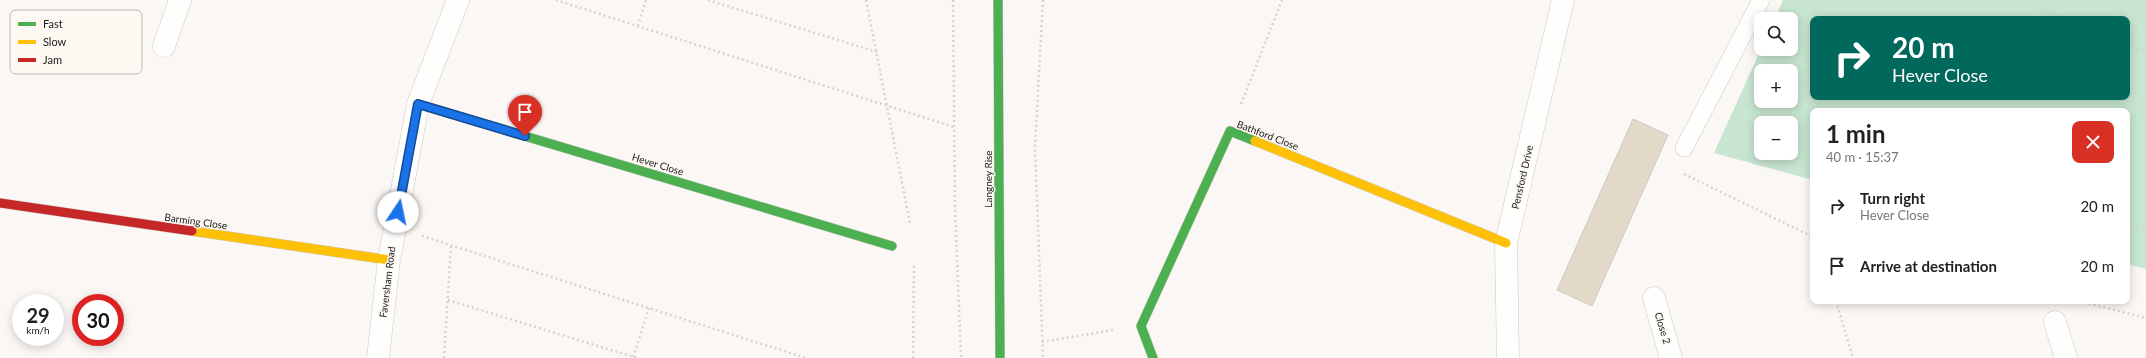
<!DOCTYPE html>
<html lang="en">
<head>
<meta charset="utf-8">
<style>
	:root { --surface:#fff; --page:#f2f2f2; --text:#222; --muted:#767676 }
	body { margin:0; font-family:Lato,sans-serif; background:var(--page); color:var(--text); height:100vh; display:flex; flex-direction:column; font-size:15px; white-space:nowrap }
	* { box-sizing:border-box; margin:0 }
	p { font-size:13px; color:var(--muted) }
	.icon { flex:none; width:22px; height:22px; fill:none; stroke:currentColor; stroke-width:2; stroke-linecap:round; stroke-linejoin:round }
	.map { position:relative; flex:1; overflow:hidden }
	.sheet { position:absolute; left:1810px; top:108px; width:320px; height:196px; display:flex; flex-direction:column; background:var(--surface); border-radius:8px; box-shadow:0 2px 10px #0003 }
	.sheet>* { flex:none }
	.guide { position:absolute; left:1810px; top:16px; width:320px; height:84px; border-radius:8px; box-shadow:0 2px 10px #0003; background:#00695c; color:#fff; overflow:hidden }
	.buttons { position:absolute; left:1754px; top:12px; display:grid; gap:8px }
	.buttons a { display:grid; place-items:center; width:44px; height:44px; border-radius:8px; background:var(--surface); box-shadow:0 2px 10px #0003; font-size:20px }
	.speed { position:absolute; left:12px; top:294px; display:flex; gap:8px; font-size:20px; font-weight:700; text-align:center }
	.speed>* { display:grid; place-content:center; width:52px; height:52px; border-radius:50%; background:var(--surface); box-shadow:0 2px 10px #0003; line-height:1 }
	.speed small { font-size:10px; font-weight:400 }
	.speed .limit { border:6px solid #d22; background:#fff; color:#111 }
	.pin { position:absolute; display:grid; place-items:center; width:34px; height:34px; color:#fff; margin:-41px -17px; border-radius:50% 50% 50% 0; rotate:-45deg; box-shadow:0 0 4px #0007 }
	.pin .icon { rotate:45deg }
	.me { position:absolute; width:44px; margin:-22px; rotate:11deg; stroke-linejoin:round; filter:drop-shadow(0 0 3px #0008) }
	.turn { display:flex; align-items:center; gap:14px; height:84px; padding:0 16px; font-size:18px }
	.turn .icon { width:52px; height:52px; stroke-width:2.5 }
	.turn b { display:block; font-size:28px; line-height:34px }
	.round { display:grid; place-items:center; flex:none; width:42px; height:42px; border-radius:8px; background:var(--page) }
	.summary { display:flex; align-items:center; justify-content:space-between; height:68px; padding:0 16px }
	h1 { font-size:24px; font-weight:700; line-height:30px }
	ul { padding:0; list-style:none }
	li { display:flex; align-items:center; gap:12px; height:60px; padding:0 16px }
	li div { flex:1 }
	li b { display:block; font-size:15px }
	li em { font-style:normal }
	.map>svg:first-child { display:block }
	.green { fill:#c7e5d0; fill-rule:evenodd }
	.building { fill:#e2d9c9; stroke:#ccc9c7 }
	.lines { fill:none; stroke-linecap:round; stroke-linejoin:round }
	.lane-casing { stroke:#cbc9c6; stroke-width:18 }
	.street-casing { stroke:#cbc9c6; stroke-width:23 }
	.fast-casing { stroke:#cbc9c6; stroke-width:10 }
	.slow-casing { stroke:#cbc9c6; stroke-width:10 }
	.jam-casing { stroke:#cbc9c6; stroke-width:10 }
	.path { stroke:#d6d4d3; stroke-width:2.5; stroke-dasharray:2 3; stroke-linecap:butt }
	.lane { stroke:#fefefd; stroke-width:17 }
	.street { stroke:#fefefd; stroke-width:22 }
	.fast { stroke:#4caf50; stroke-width:9 }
	.slow { stroke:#ffc107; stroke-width:9 }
	.jam { stroke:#c62828; stroke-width:9 }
	.route-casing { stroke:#114b97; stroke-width:10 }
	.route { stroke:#1a73e8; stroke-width:7 }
	.labels { text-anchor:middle; stroke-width:3; stroke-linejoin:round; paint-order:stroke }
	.street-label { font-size:10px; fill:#22201e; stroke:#fcf8f2 }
	.key { fill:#fcf8f2; stroke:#bbb7b2; stroke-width:1 }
	.key-label { font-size:11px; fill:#22201e }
</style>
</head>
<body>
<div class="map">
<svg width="2146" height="358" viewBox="0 0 2146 358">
	<rect width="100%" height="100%" fill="#faf7f4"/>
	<path class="green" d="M1783,0H2146V269L2127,264V111H1813V180L1714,153L1761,49H1791V19H1775ZM1813,19H2127V97H1813ZM1761,71H1791V101H1761ZM1761,123H1791V153H1761Z"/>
	<path class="building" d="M1633,119L1668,135L1592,306L1557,290Z"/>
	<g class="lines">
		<g class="lane-casing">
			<path id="lane" d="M1684,148L1761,0"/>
		</g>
		<g class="street-casing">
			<path id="street" d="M164,46L180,0
				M1654,298L1671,358
				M2055,322L2066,358
				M378,358L389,260L418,104L458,0
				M1508,358L1506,243L1563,0"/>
		</g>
		<g class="fast-casing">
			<path id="fast" d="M998,0L1000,358
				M418,104L892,246
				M1153,358L1141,326L1230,131L1255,141"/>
		</g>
		<g class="slow-casing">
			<path id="slow" d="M1255,141L1506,243
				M192,231L389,260"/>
		</g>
		<g class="jam-casing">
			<path id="jam" d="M0,203L192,231"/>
		</g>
		<path class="path" d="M556,0L954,127
			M708,0L877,52
			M866,0L910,223
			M953,0L955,208L961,358
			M1043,0L1035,146L1043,358
			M2021,0L2066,19
			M638,26L646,0
			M2128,45L2146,4
			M2128,45L2146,52
			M1241,104L1282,0
			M1684,174L1813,237
			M2127,224L2146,230
			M422,236L806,358
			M448,300L637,358
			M1836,301L1853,358
			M2079,301L2146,318
			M1042,342L1113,330
			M633,357L649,308
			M444,358L451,245
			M913,358L914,264"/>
		<use href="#lane" class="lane"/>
		<use href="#street" class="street"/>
		<use href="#fast" class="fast"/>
		<use href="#slow" class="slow"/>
		<use href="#jam" class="jam"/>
	</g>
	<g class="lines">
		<g class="route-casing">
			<path id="route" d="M398,212L418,104L525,136"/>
		</g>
		<use href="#route" class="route"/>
	</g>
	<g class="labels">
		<g class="street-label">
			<text transform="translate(1268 135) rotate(21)" y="4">Bathford Close</text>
			<text transform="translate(658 164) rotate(17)" y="4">Hever Close</text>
			<text transform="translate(1522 177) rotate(-77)" y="4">Pensford Drive</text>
			<text transform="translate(988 179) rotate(-90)" y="4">Langney Rise</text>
			<text transform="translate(196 221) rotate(8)" y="4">Barming Close</text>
			<text transform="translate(387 282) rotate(-83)" y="4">Faversham Road</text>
			<text transform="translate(1663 328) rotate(73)" y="4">Close 2</text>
		</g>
	</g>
	<rect x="10" y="10" width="132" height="64" rx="6" class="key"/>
	<rect x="18" y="22" width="18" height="4" fill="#4caf50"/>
	<rect x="18" y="40" width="18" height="4" fill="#ffc107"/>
	<rect x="18" y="58" width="18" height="4" fill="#c62828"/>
	<g class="key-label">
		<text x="43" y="28">Fast</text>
		<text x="43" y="46">Slow</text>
		<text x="43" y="64">Jam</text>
	</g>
</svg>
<div class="buttons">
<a><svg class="icon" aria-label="search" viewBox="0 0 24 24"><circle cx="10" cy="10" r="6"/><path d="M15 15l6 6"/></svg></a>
<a>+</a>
<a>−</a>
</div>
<div class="speed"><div>29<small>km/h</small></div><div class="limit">30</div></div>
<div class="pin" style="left:525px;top:136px;background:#d93025"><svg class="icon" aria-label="arrive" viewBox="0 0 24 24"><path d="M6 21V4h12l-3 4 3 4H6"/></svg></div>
<svg class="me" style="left:398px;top:212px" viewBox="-20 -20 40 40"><circle r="19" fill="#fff"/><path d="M0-13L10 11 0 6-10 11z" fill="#1a73e8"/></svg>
<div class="guide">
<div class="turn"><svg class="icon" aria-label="right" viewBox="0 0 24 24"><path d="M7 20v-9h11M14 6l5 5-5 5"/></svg><div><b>20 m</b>Hever Close</div></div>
</div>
<section class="sheet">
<div class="summary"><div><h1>1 min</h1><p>40 m · 15:37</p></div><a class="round" style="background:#d93025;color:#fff"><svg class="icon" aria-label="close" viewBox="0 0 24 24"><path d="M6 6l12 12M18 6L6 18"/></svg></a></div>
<ul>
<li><svg class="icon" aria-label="right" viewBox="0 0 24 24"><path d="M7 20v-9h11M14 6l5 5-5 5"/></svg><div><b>Turn right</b><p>Hever Close</p></div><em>20 m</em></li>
<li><svg class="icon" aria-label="arrive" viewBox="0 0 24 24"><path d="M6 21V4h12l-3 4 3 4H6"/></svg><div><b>Arrive at destination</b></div><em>20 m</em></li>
</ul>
</section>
</div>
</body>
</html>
